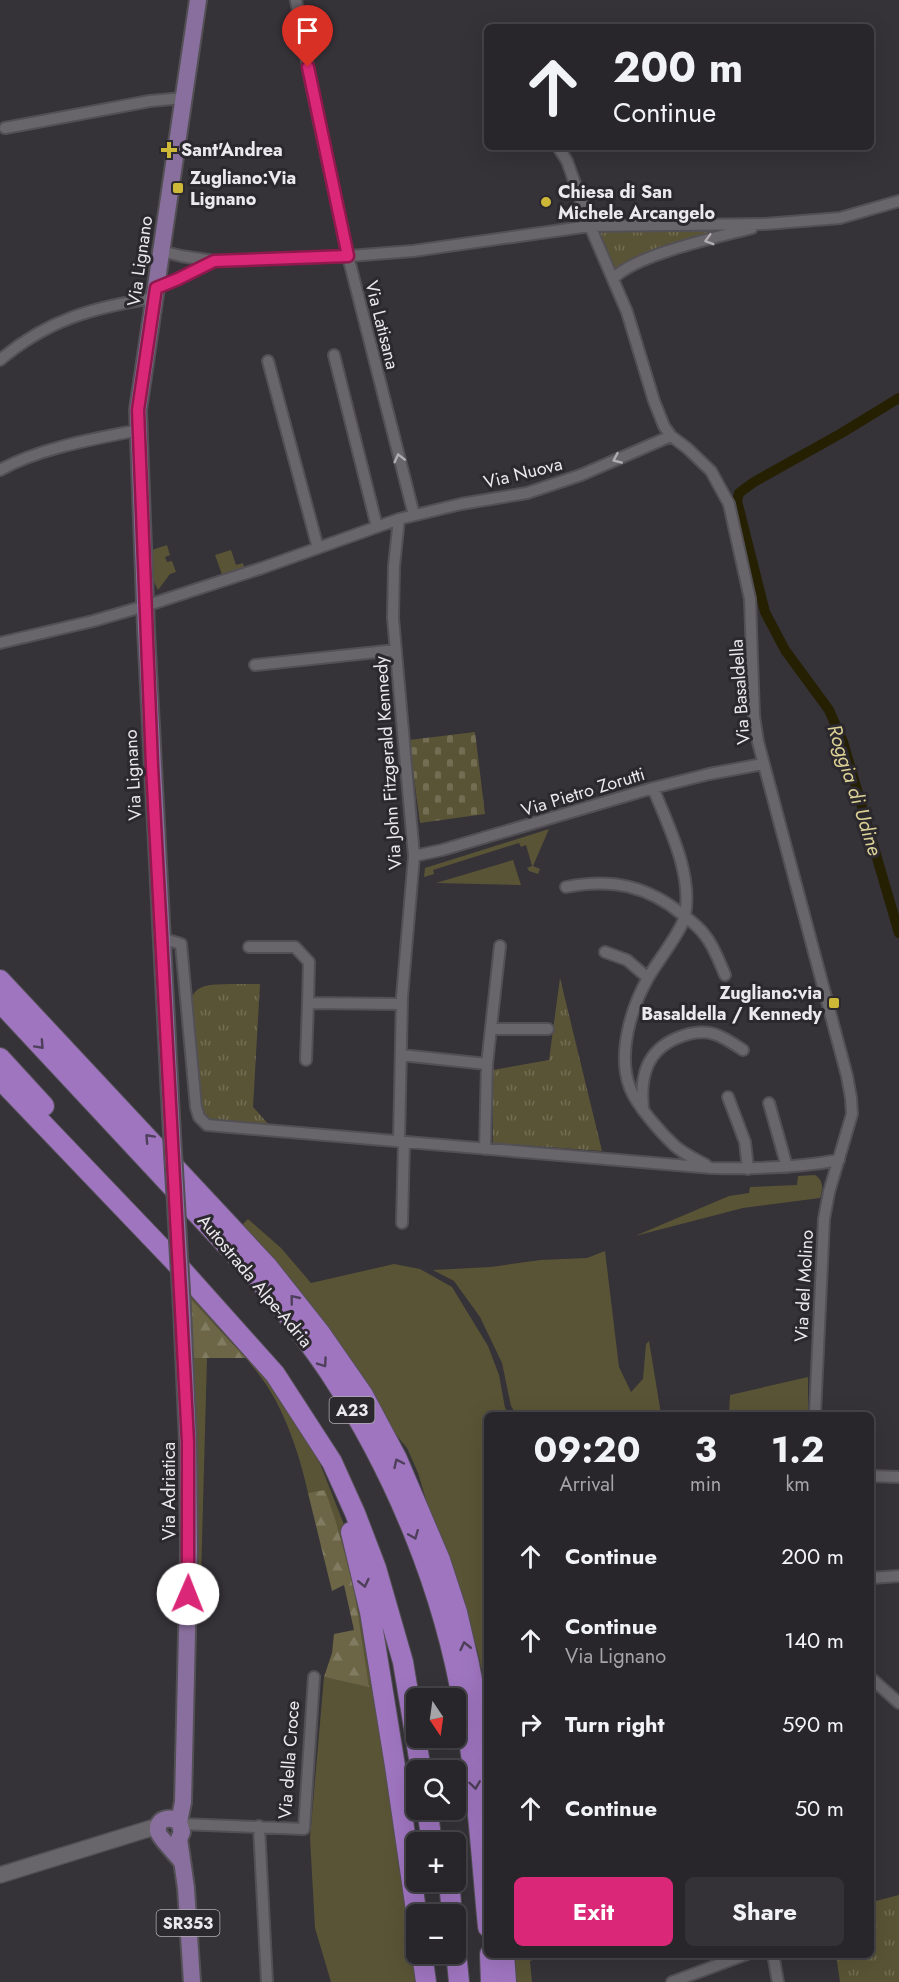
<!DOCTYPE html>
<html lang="en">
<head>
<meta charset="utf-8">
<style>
	:root { --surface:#28262a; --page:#343236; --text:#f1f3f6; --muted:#a5a5a8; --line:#444347; --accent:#db2777 }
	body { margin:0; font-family:Jost,sans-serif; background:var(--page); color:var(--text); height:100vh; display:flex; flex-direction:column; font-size:22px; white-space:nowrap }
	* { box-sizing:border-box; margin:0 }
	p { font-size:20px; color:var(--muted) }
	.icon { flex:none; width:33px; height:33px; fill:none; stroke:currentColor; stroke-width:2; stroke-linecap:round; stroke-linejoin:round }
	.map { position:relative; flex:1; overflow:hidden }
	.sheet { position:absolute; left:484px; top:1412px; width:390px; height:546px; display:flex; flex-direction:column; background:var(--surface); border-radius:9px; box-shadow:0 6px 24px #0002,0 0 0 2px var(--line) }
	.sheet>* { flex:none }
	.banner { position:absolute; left:484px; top:24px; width:390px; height:126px; border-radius:9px; box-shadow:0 6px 24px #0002,0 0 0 2px var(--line); background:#28262a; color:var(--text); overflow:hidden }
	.needle { width:39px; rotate:167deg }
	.buttons { position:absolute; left:406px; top:1688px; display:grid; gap:12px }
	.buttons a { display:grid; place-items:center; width:60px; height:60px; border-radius:9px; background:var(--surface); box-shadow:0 6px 24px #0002,0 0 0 2px var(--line); font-size:30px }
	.pin { position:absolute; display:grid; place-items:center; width:51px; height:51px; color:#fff; margin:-62px -26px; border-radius:50% 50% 50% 0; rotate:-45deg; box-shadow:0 0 6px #0007 }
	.pin .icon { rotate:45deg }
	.me { position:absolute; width:66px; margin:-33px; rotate:1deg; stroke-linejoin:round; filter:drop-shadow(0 0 4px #0008) }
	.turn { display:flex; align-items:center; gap:21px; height:126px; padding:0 30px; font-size:27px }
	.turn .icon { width:78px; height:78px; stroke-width:2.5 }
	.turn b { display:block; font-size:42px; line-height:51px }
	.eta { display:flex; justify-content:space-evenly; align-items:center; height:102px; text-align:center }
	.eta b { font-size:36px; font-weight:700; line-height:42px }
	.cta { display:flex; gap:12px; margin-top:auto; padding:12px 30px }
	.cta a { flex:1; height:69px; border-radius:9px; background:var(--accent); color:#fff; font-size:24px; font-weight:700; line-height:69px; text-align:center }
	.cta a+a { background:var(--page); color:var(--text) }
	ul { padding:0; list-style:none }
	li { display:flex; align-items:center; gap:18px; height:84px; padding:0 30px }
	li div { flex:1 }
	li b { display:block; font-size:22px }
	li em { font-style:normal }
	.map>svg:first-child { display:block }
	.green { fill:#5a5436 }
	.forest { fill:url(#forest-firs) }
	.cemetery { fill:url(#cemetery-stones) }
	.park { fill:url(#park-tufts) }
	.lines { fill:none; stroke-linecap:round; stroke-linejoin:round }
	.canal { stroke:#252002; stroke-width:10 }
	.street-casing { stroke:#535055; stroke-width:14 }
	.secondary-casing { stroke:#535055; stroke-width:18 }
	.primary-casing { stroke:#535055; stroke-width:20 }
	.highway-casing { stroke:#535055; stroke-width:22 }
	.street { stroke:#68656b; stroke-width:10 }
	.secondary { stroke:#68656b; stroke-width:15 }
	.primary { stroke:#896f9e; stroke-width:16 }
	.highway { stroke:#9f75c0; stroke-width:20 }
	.primary-bridge-casing { stroke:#535055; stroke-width:20; stroke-linecap:butt }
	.primary-bridge { stroke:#896f9e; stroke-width:16 }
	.oneway { stroke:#b0aeb2 }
	.oneway2 { stroke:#4e3f5a }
	.route-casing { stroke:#8e194d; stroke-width:15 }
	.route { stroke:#db2777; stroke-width:10 }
	.poi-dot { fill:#ceb838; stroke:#2b282e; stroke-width:2 }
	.labels { text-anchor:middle; stroke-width:6; stroke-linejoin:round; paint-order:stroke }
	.shield { fill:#2b282e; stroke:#b1afb4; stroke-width:1.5 }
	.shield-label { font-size:16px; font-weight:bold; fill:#ebe9ed }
	.poi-label { font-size:18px; font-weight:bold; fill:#ebe9ed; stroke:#2b282e; text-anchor:start }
	.street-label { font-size:18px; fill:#ebe9ed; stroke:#2b282e }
	.water-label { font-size:20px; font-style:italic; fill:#dbd195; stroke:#2b282e }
</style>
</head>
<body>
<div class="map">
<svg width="899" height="1982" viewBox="0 0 899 1982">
	<defs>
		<pattern id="forest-firs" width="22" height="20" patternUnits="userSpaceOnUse" patternTransform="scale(1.5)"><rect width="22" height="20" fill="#6c6646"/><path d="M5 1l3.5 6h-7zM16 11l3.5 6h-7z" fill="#817c61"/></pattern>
		<pattern id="cemetery-stones" width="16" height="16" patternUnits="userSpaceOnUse" patternTransform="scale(1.5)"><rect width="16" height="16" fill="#5a5436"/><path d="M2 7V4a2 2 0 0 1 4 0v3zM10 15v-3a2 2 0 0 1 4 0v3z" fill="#726d53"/></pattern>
		<pattern id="park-tufts" width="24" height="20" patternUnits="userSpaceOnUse" patternTransform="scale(1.5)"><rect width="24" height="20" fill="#5a5436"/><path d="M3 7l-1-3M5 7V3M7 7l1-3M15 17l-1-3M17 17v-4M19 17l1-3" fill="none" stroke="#726d53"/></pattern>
	</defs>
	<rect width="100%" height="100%" fill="#353238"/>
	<path class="green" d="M167,545L170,555L165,557L167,562L172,561L176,572L170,574L158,590L154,582L152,550Z
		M231,550L236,565L243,563L245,570L223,577L215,555Z
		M549,829L533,866L540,869L538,874L529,871L527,868L532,866L526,845L521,847L519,843L433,870L434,874L424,877L425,868Z
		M513,860L521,885L436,883Z
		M815,1175C824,1181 823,1188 820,1198L743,1208L635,1236L729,1196L749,1193L750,1187L797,1185L798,1176Z
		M248,1219L281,1248L311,1283L394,1264L420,1269L452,1287L488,1346L499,1375L505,1408L509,1414H488L487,1693L477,1649L459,1589L427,1503L418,1473L407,1448L389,1426L302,1295L242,1225Z
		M605,1251L619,1367L631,1392L643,1379L646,1344L649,1341L661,1414L669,1412L670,1414H516L511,1406L502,1363L480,1317L454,1281L433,1270L491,1267L540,1260L587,1258Z
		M188,1284L261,1368L317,1456L345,1527L366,1615L421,1973L414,1982H331L315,1928L310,1838L324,1677L369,1686L325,1491L308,1493C301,1461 291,1430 276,1401C255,1362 218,1329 189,1297Z
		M191,1358H207L201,1577L204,1579V1610H196Z
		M808,1377V1414H729L730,1395Z
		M515,1955H550L530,1961L532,1982H516Z"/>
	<path class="forest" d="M189,1297L246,1358H191Z
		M325,1490L335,1519L353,1583L369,1687L324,1677L332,1653L334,1634L354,1630L344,1585L332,1591L308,1493Z"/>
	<path class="cemetery" d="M475,732L485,814L420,823L409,740Z"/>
	<path class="park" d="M765,224L651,257L613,279L590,226Z
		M560,978L602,1151L493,1143V1070L549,1060Z
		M228,984H260L253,1107L271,1127L211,1122L203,1111L191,1004C192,983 212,985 228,984Z
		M899,1895V1982H840L836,1955L872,1954V1902Z"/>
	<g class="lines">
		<path class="canal" d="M899,398L840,434L754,482L739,493L737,501L765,612L785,650L829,710L843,742L899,933"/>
		<g class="street-casing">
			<path id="street" d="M296,0L312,89L348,256L414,515
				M5,128L150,101L183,98
				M558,147L567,161L590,226L627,312L654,401L664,426L671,436L687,448L711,471L729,504L750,599L754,716L758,742L847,1076L851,1098L852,1114L829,1192L824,1219L815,1414
				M161,251L181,256L214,261L349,256L413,251L590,226L765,224L840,218L899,201
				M613,279C634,255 718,237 752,228
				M156,288L178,279L214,261
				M334,355L377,527
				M0,360C47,320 94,307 154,298
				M268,361L318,548
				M0,470C40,448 94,439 139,430
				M399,519L394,566L393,618L414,856L402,997L399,1142
				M0,643L93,621L145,606L262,568L399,519L461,504L527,493L581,475L671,436
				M255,665L396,650
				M653,788C668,825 693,874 685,915C683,930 656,963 648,978C631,1008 617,1054 630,1088C637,1106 661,1133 675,1146C684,1154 695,1159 706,1165
				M414,856L442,850L653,788L709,774L763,764
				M566,887C612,878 648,886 683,915C691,921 698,926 704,934C714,946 719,961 725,975
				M161,938L181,944L196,1107L199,1117L207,1125L712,1168C755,1169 797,1168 839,1160
				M249,947H295L309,962L308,1003
				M605,952L627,960L648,978
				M491,1029H548
				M401,1055L487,1064L485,1149
				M306,1060L308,1003L402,1004
				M487,1064L500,946
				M728,1097L745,1142L748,1169
				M769,1103L787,1167
				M643,1108C640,1077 646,1051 677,1038C689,1033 701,1030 714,1034C724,1037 734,1044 743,1050
				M402,1223L404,1142
				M872,1476L899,1477
				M872,1578L899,1576
				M872,1679L899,1703
				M181,1824L304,1829L314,1677
				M259,1826L267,1982
				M773,1954L778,1982
				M672,1982L747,1954"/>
		</g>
		<g class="secondary-casing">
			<path id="secondary" d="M0,1875L158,1826"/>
		</g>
		<g class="primary-casing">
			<path id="primary" d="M171,1117L146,629L138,410L198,0
				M182,1309L188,1442L189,1548L183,1802L179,1822L182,1832L179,1839L186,1888L192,1982
				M179,1822C171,1816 156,1818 158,1831C158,1836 178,1856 182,1862"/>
		</g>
		<g class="highway-casing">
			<path id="highway" d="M0,980L267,1266L320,1333L363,1395L397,1459L440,1560L457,1612L469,1664L488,1765
				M0,1002L258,1279C283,1309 308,1340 330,1373C396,1474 444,1590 464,1709C477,1781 481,1854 488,1927
				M0,1058L44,1106
				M0,1079L174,1261L275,1374L332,1462L355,1513L376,1568L403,1662L421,1770
				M351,1532L370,1612L395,1766L417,1917
				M427,1809L432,1842
				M449,1881L452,1914
				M456,1951L459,1982
				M422,1953L426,1982
				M490,1954L491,1982
				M504,1954L506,1982"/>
		</g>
		<use href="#street" class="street"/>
		<use href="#secondary" class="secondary"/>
		<use href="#primary" class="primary"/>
		<use href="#highway" class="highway"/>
		<g class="primary-bridge-casing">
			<path id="primary-bridge" d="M171,1117L182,1309"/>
		</g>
		<use href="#primary-bridge" class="primary-bridge"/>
	</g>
	<defs><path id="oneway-chevron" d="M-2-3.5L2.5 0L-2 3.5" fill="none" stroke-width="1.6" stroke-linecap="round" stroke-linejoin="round" transform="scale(1.5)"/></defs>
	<g class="oneway">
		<use href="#oneway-chevron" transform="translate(709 240) rotate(164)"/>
		<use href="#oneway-chevron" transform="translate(399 458) rotate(-104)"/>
		<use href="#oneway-chevron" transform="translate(617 459) rotate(156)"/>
	</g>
	<g class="oneway2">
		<use href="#oneway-chevron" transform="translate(40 1045) rotate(47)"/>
		<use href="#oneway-chevron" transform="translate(149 1138) rotate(-133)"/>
		<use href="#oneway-chevron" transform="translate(294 1299) rotate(-129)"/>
		<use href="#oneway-chevron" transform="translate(323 1363) rotate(55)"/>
		<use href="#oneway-chevron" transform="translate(398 1463) rotate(-115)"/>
		<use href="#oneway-chevron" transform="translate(414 1535) rotate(68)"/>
		<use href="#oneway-chevron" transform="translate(364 1583) rotate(77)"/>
		<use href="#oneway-chevron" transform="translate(465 1646) rotate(-103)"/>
		<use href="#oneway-chevron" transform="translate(475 1785) rotate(82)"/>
	</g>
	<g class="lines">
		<g class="route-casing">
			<path id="route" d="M188,1594V1442L152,766L138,410L156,288L178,279L214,261L348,256L308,67"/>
		</g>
		<use href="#route" class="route"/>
	</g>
	<g class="poi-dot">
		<path d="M166 141h6v6h6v6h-6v6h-6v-6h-6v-6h6z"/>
		<rect x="172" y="182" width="12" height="12" rx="3"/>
		<circle cx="546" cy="202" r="6"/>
		<rect x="828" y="997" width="12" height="12" rx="3"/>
	</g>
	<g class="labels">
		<g class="shield">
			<rect x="329.5" y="1397" width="45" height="26" rx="4.5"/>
			<rect x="156.5" y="1910" width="63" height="26" rx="4.5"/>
		</g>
		<g class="shield-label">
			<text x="352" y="1416">A23</text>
			<text x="188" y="1929">SR353</text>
		</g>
		<g class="poi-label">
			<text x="181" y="156">Sant'Andrea</text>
			<text x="190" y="184">Zugliano:Via<tspan x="190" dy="21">Lignano</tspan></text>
			<text x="558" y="198">Chiesa di San<tspan x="558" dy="21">Michele Arcangelo</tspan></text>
			<text x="822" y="999" text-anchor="end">Zugliano:via<tspan x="822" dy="21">Basaldella / Kennedy</tspan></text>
		</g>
		<g class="street-label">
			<text transform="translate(140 261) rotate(-82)" y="6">Via Lignano</text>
			<text transform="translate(382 325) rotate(76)" y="6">Via Latisana</text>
			<text transform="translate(523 473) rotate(-14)" y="6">Via Nuova</text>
			<text transform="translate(740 692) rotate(-94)" y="6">Via Basaldella</text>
			<text transform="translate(388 763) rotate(-94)" y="6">Via John Fitzgerald Kennedy</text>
			<text transform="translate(133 775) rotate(-93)" y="6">Via Lignano</text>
			<text transform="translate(583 792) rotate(-17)" y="6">Via Pietro Zorutti</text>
			<text transform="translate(255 1281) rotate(50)" y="6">Autostrada Alpe-Adria</text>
			<text transform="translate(804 1286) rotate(-87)" y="6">Via del Molino</text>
			<text transform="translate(169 1491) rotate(-90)" y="6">Via Adriatica</text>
			<text transform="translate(289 1760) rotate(-86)" y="6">Via della Croce</text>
		</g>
		<g class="water-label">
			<text transform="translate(855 790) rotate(72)" y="7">Roggia di Udine</text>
		</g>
	</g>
</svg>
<div class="buttons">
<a><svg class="needle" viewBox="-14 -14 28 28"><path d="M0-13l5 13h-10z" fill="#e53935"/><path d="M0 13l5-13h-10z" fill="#a5a5a8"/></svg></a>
<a><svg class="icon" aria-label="search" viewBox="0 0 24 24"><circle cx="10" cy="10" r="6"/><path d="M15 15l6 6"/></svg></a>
<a>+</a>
<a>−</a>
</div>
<div class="pin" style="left:308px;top:67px;background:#d93025"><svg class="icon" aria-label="arrive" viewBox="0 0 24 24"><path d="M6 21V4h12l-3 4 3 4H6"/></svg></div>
<svg class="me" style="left:188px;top:1594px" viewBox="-20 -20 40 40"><circle r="19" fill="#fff"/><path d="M0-13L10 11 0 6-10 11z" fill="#db2777"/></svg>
<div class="banner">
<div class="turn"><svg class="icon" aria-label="ahead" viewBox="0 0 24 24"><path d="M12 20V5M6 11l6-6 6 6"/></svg><div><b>200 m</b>Continue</div></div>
</div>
<section class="sheet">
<div class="eta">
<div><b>09:20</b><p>Arrival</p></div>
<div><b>3</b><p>min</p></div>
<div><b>1.2</b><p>km</p></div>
</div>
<ul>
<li><svg class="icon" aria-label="ahead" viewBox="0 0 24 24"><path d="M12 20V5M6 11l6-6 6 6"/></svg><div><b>Continue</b></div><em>200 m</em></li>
<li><svg class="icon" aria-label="ahead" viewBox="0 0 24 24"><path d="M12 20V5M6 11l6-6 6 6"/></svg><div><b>Continue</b><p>Via Lignano</p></div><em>140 m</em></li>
<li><svg class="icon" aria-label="right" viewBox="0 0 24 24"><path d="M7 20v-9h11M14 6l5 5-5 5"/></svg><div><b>Turn right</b></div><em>590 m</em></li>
<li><svg class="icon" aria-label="ahead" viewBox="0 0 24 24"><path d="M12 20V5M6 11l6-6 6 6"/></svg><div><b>Continue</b></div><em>50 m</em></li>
</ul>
<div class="cta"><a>Exit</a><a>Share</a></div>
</section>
</div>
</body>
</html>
